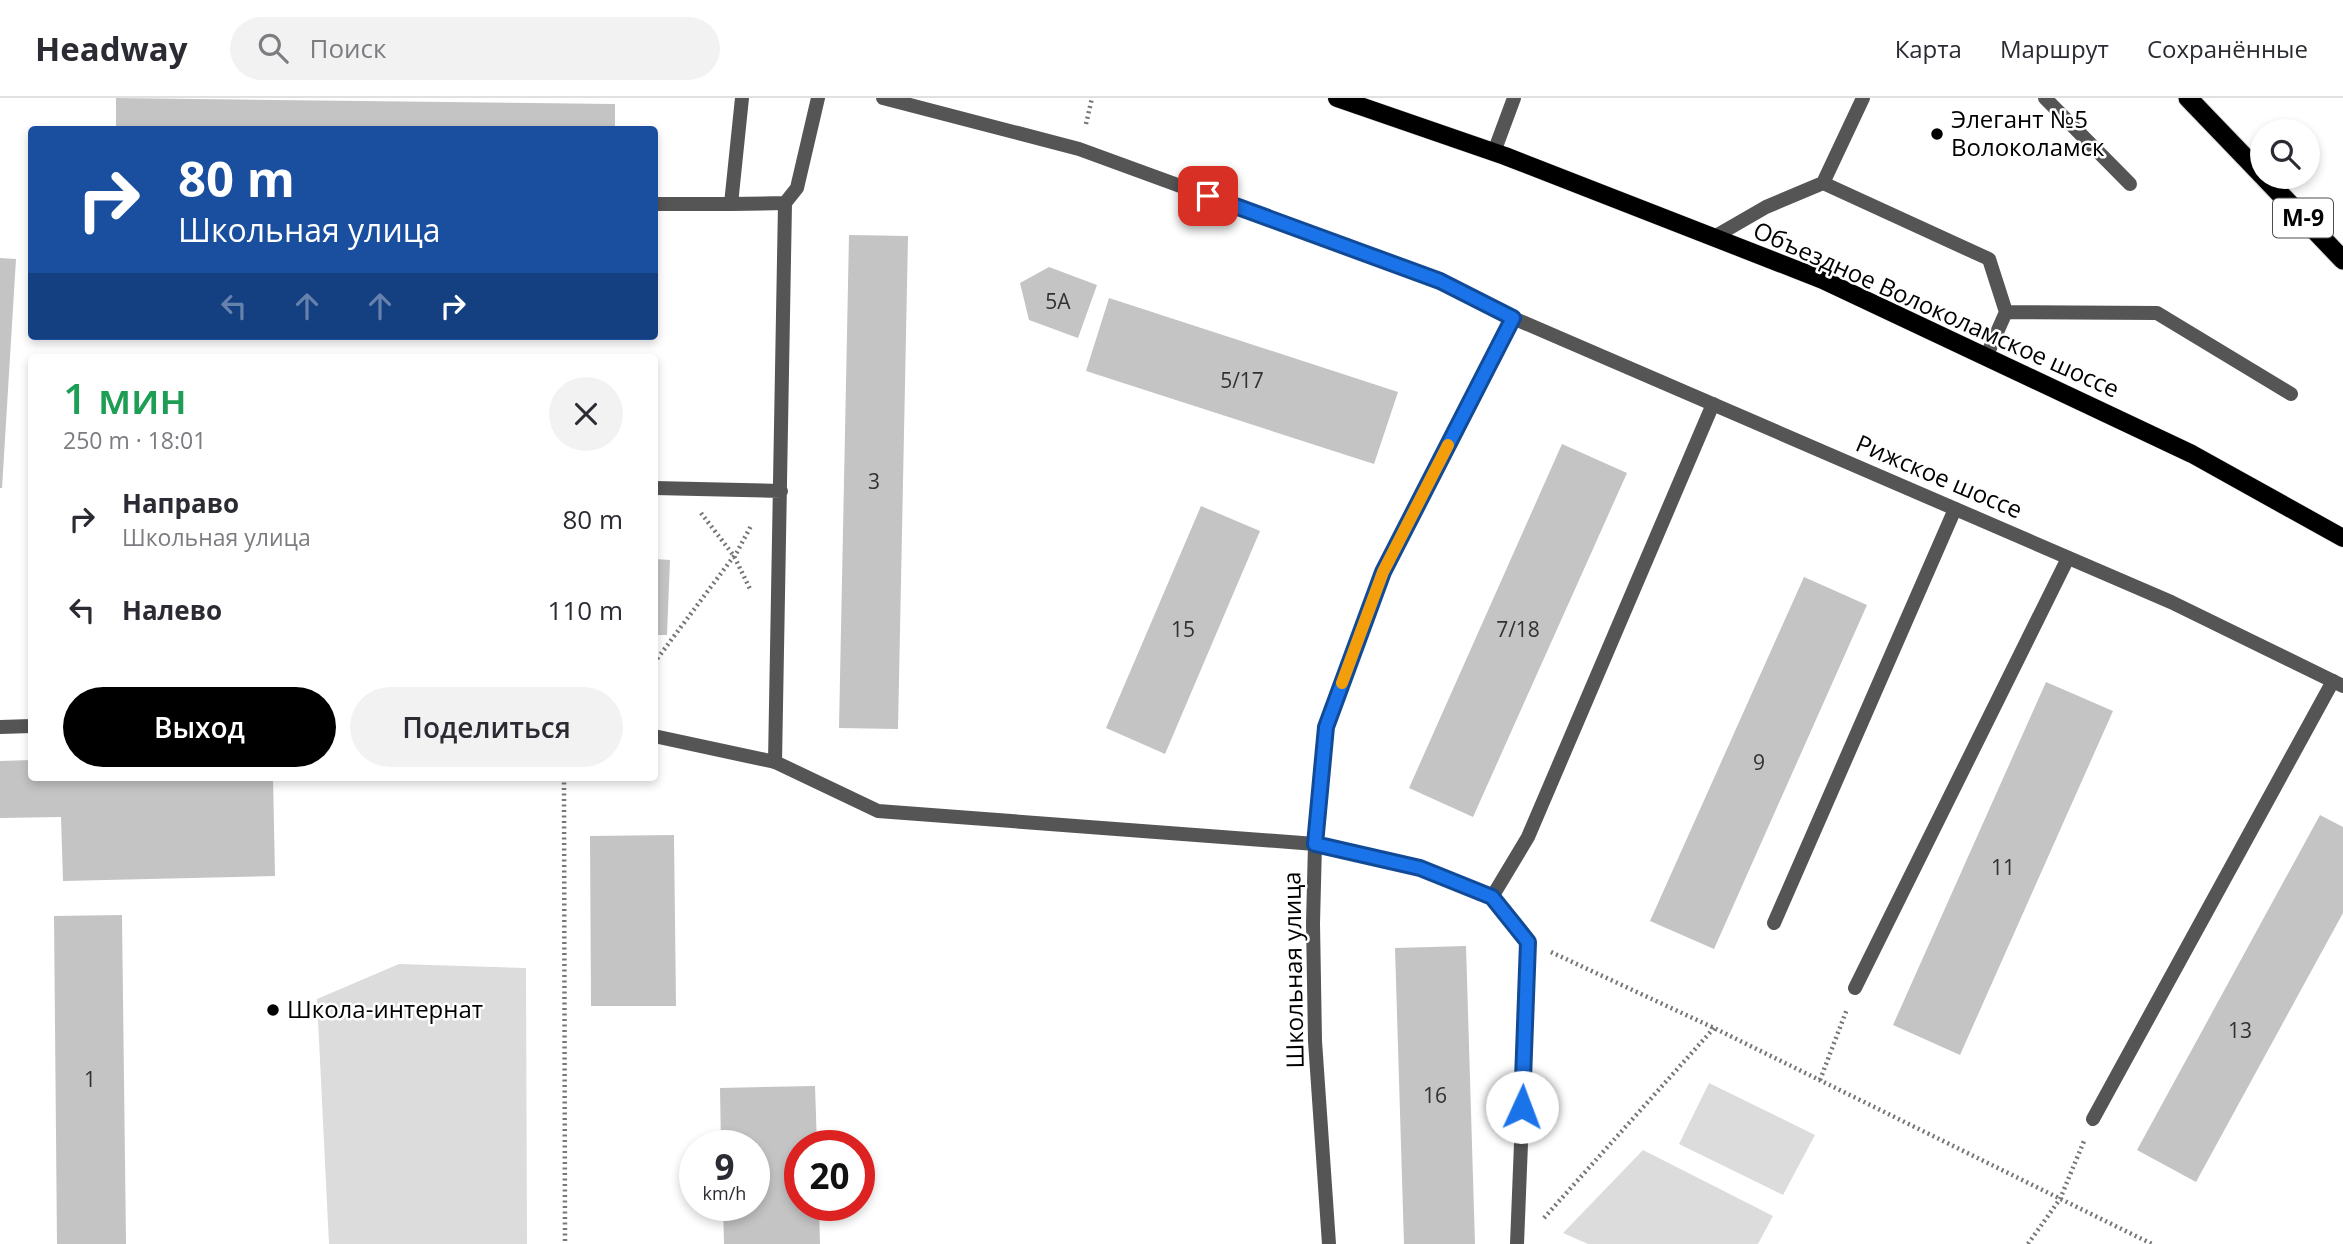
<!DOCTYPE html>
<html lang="ru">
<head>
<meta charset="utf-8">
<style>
	:root { --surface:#fff; --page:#f2f2f3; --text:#2b2b33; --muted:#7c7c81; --line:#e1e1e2; --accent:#000 }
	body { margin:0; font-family:"Open Sans",sans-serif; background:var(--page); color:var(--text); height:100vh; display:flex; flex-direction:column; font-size:26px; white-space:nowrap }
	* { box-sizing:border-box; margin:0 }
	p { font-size:23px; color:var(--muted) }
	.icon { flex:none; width:38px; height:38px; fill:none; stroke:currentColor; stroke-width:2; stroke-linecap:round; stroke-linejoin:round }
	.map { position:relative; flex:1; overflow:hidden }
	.panel { position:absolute; left:28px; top:256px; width:630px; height:427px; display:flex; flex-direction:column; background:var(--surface); border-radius:7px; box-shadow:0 4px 10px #0003 }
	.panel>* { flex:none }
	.guide { position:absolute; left:28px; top:28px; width:630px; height:214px; border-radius:7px; box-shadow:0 4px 10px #0003; background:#1a4fa0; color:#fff; overflow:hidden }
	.tools { position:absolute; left:2250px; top:21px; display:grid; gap:14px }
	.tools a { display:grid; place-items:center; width:70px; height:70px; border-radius:50%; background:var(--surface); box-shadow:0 4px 10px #0003; font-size:35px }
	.speed { position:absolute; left:679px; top:1032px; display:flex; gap:14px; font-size:35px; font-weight:700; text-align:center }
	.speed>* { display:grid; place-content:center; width:91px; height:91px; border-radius:50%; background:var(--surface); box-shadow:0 4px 10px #0003; line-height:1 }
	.speed small { font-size:18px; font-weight:400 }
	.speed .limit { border:10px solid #d22; background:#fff; color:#111 }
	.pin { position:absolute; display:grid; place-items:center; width:60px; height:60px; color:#fff; margin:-30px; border-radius:14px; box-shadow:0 4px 10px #0006 }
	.me { position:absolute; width:77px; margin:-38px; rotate:2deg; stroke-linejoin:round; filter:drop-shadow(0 0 5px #0008) }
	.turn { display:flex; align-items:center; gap:24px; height:147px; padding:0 35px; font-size:32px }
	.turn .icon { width:91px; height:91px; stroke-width:2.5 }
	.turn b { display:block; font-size:49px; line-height:60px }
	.lanes { display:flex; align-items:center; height:66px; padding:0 35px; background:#0003; justify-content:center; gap:35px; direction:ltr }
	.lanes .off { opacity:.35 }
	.round { display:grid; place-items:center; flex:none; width:74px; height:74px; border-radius:37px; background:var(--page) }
	.head { display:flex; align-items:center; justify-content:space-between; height:119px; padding:0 35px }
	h1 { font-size:42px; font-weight:600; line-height:52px; color:#1e9e55 }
	.cta { display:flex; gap:14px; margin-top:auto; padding:14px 35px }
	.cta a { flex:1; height:80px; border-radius:42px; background:var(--accent); color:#fff; font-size:28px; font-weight:600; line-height:80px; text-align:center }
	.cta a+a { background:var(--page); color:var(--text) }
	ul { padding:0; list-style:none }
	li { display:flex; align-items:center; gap:21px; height:91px; padding:0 35px }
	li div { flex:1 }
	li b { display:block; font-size:26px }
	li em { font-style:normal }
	header { display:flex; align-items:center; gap:42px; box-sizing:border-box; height:98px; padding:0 35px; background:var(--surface); border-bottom:2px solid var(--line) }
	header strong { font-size:33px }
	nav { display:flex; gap:38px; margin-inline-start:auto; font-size:24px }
	.search { width:490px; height:63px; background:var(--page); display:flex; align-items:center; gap:18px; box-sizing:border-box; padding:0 24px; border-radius:38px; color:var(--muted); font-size:26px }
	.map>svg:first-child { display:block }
	.green { fill:#dcdcdc }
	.building { fill:#c4c4c4 }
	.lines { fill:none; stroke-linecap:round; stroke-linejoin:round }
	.primary-casing { stroke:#dbdbdb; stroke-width:19 }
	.trunk-casing { stroke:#dbdbdb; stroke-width:21 }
	.path { stroke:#777; stroke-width:4.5; stroke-dasharray:2 3.5; stroke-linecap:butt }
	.service { stroke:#555; stroke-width:14 }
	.pedestrian { stroke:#555; stroke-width:14 }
	.minor { stroke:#555; stroke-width:14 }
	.primary { stroke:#000; stroke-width:18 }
	.trunk { stroke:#000; stroke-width:19 }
	.route-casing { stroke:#114b97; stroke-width:18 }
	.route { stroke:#1a73e8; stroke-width:12 }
	.slow { stroke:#f59e0b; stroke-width:12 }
	.poi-dot { fill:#000; stroke:#fff; stroke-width:2.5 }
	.labels { text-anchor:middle; stroke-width:5; stroke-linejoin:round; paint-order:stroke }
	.number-label { font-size:21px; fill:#313131 }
	.shield { fill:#fff; stroke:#4c4c4c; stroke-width:2 }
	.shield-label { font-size:23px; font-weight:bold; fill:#000 }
	.poi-label { font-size:24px; fill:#000; stroke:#fff; text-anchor:start }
	.street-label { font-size:24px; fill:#000; stroke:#fff }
</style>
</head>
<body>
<header>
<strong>Headway</strong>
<div class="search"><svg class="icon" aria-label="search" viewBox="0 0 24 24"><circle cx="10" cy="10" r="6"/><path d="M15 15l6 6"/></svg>Поиск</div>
<nav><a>Карта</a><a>Маршрут</a><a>Сохранённые</a></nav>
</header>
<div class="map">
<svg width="2343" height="1146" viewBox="0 0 2343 1146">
	<rect width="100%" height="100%" fill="#fff"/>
	<path class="green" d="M399,866L526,870L527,1146H329L317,901Z
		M1709,985L1815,1037L1783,1097L1679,1046Z
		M1643,1052L1773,1118L1758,1146H1588L1563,1135Z"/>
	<path class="building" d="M116,0L615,6V32H116Z
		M849,137L908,138L898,631L839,630Z
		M0,160L16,161L2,390H0Z
		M1049,169L1097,187L1078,240L1029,222L1020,185Z
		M1109,200L1398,294L1374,366L1086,273Z
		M1562,346L1627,375L1473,719L1409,690Z
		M1201,408L1260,433L1165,656L1106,630Z
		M654,461L670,462L667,537H654Z
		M1804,479L1867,507L1714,851L1650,823Z
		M2046,584L2113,613L1960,957L1893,927Z
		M32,662V679H273L275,778L63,783L61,719L0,720V663Z
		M2320,717L2343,729V815L2196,1084L2137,1052Z
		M674,737L676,908H591L590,738Z
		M122,817L126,1146H57L54,818Z
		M1466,848L1475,1146H1404L1395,850Z
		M815,988L817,1048H800V1108H819L820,1146H724L723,1108H754V1048H721L720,990Z"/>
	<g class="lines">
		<g class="primary-casing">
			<path id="primary" d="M1337,0L1505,58L1823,182L2192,356L2343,440"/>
		</g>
		<g class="trunk-casing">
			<path id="trunk" d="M2188,0L2263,78
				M2264,79L2343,162"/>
		</g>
		<path class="path" d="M1086,26L1092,0
			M701,415L734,458L751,493
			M654,565L737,454L752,426
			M564,679L565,1146
			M1551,854L1714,930L2152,1146
			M1820,982L1847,911
			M1544,1120L1714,930
			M2028,1146L2060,1101L2084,1043"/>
		<path class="service" d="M2045,0L2130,86
			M1494,54L1514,0
			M1823,85L1989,161L2006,214L1986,259
			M785,105L775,664L878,713L1315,746L1420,770L1492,799L1528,739L1713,306
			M654,106H731
			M1714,139L1766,109L1823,85L1863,0
			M2006,214L2157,215L2291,296
			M654,390L781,393
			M1492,799L1529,844L1517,1146
			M1774,825L1955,411
			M1855,890L2068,460
			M2093,1021L2333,583"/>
		<path class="pedestrian" d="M654,638L775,664"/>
		<path class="minor" d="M742,0L731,106L785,105L797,90L818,0
			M883,0L1079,51L1440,183L1513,220L2171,504L2343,588
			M0,629L32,628
			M1329,1146L1315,943L1313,825L1315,746L1326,629L1383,474L1513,220"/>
		<use href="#primary" class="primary"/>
		<use href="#trunk" class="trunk"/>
	</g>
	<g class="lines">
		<g class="route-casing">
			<path id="route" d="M1208,98L1440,183L1513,220L1383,474L1326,629L1315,746L1420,770L1492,799L1528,844L1522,1009"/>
		</g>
		<use href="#route" class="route"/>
		<path class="slow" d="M1342,585L1383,474L1448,347"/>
	</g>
	<g class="poi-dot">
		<circle cx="1937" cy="36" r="7"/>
		<circle cx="273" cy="912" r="7"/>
	</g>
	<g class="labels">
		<g class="number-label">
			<text x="1058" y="211">5А</text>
			<text x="1242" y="290">5/17</text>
			<text x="874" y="391">3</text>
			<text x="1183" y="539">15</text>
			<text x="1518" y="539">7/18</text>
			<text x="1759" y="672">9</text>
			<text x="2003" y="777">11</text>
			<text x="2240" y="940">13</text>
			<text x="90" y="989">1</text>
			<text x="1435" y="1005">16</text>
		</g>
		<rect class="shield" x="2273" y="100.5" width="60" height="39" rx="5"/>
		<g class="shield-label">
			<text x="2303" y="128">М-9</text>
		</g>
		<g class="poi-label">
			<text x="1951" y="30">Элегант №5<tspan x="1951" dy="28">Волоколамск</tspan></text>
			<text x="287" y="920">Школа-интернат</text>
		</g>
		<g class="street-label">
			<text transform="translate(1936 212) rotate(24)" y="8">Объездное Волоколамское шоссе</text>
			<text transform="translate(1939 379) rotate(23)" y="8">Рижское шоссе</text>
			<text transform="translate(1294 872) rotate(-91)" y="8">Школьная улица</text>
		</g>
	</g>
</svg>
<div class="tools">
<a><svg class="icon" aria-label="search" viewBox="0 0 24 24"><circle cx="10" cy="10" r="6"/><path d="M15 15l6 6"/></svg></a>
</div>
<div class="speed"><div>9<small>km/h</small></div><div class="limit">20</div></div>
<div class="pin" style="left:1208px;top:98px;background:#d93025"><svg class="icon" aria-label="arrive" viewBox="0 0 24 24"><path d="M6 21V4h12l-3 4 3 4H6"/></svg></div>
<svg class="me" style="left:1522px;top:1009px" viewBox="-20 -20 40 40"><circle r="19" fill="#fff"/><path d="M0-13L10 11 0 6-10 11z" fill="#1a73e8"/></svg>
<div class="guide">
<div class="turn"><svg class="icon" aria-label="right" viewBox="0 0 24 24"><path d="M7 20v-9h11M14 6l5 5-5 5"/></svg><div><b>80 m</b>Школьная улица</div></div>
<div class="lanes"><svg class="icon off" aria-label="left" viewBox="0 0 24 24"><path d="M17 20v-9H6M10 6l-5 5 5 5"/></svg><svg class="icon off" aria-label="ahead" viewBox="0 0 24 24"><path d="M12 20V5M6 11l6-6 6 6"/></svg><svg class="icon off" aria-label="ahead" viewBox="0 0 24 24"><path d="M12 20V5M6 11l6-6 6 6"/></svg><svg class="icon" aria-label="right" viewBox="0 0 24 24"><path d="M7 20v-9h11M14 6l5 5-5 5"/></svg></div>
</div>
<section class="panel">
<div class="head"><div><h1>1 мин</h1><p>250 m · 18:01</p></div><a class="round"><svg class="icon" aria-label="close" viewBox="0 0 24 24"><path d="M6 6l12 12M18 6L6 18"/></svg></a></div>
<ul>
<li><svg class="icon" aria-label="right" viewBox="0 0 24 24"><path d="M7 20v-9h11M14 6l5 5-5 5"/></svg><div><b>Направо</b><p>Школьная улица</p></div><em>80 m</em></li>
<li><svg class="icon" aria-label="left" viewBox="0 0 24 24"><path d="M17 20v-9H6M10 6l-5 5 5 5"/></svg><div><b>Налево</b></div><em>110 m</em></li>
</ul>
<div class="cta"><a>Выход</a><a>Поделиться</a></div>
</section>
</div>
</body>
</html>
